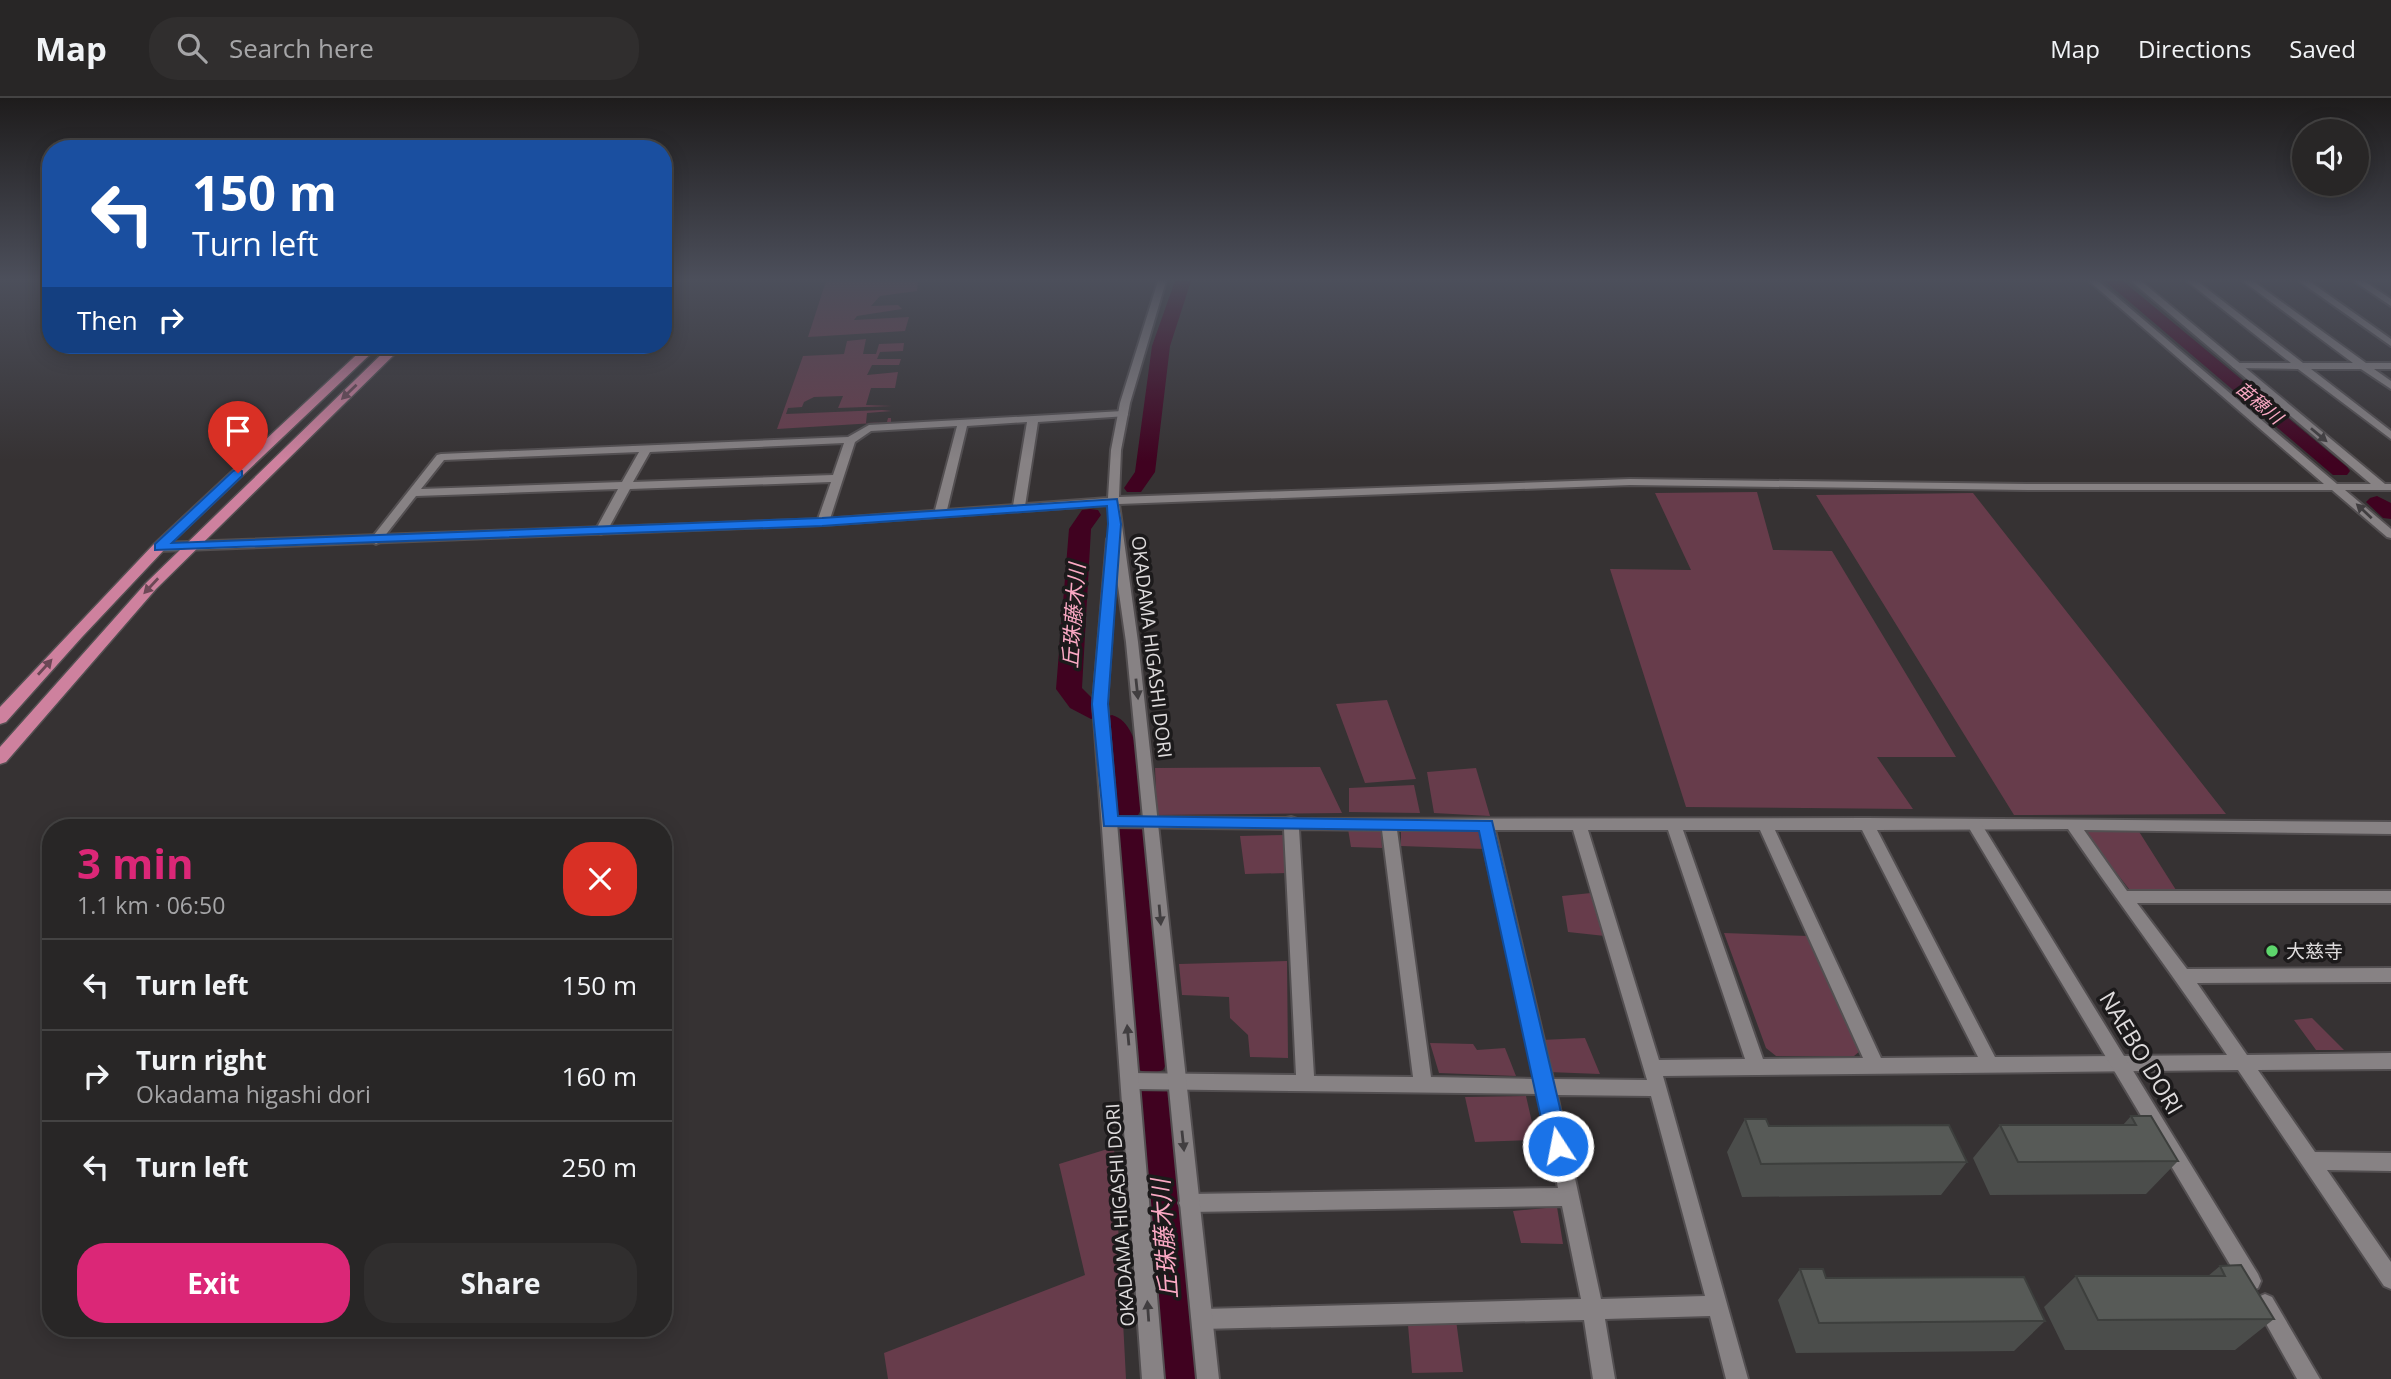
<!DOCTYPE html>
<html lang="en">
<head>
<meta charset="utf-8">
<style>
	:root { --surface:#282626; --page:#302e2e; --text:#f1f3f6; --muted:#a5a5a7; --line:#444343; --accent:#db2777 }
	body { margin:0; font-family:"Open Sans","Noto Sans JP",sans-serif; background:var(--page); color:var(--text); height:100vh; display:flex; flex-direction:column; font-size:26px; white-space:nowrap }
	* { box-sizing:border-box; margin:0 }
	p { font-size:23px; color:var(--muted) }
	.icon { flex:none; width:38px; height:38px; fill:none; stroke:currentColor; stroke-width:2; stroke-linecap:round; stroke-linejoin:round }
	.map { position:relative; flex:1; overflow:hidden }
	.drawer { position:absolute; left:42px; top:721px; width:630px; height:518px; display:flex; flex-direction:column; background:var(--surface); border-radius:28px; box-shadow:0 4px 18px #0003,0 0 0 2px var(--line) }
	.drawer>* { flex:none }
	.guide { position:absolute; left:42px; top:42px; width:630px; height:214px; border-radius:28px; box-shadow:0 4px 18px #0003,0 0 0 2px var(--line); background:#1a4fa0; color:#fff; overflow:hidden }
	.fabs { position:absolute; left:2292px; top:21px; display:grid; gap:14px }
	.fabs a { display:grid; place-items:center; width:77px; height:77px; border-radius:50%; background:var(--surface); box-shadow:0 4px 18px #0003,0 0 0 2px var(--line); font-size:35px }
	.pin { position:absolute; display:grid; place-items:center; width:60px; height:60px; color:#fff; margin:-72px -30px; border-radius:50% 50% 50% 0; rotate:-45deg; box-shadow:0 0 7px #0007 }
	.pin .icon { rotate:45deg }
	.me { position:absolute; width:77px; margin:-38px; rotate:349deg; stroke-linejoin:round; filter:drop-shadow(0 0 5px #0008) }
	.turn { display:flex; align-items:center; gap:24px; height:147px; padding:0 35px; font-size:32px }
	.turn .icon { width:91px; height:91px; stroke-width:2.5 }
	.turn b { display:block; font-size:49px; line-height:60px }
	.then { display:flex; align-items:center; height:66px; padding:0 35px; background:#0003; gap:14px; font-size:26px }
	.round { display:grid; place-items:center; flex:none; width:74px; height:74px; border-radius:28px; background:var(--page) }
	.headline { display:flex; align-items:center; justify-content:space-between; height:119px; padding:0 35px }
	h1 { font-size:42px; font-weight:700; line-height:52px; color:var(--accent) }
	.cta { display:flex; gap:14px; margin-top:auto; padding:14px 35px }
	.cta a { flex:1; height:80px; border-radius:28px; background:var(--accent); color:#fff; font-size:28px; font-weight:700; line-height:80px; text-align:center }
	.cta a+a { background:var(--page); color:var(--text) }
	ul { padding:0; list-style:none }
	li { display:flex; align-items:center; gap:21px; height:91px; padding:0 35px; border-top:2px solid var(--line) }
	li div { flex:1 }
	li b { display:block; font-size:26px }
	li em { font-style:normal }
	header { display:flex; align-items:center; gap:42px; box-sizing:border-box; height:98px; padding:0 35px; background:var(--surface); border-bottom:2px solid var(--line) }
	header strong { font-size:33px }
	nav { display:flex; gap:38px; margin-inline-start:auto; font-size:24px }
	.search { width:490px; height:63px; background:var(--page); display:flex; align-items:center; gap:18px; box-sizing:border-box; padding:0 24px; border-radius:28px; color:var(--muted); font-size:26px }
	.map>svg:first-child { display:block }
	.green { fill:#673c4b }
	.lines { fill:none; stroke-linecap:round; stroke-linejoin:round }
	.river { fill:#400220; fill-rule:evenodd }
	.minor-casing { stroke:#534f51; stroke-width:4 }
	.tertiary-casing { stroke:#534f51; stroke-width:4 }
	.primary-casing { stroke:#534f51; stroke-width:3 }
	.minor { fill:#878284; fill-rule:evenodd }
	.tertiary { fill:#878284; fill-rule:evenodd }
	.primary { fill:#ce819e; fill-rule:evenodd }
	.wall { fill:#4b4d4b }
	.building { fill:#575a57; stroke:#3d3f3d; stroke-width:2 }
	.oneway { fill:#6c4856 }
	.oneway2 { fill:#413e40 }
	.route { fill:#1a73e8; stroke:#114b97; stroke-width:2 }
	.poi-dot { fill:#5dd56c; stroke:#1c1a1b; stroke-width:2.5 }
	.labels { text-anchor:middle; stroke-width:7; stroke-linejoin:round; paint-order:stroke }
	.far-water-label { font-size:18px; font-style:italic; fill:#fba9c4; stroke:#1c1a1b }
	.street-label { font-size:19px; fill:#dedbdc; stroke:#1c1a1b }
	.poi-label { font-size:19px; fill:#dedbdc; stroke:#1c1a1b; text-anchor:start }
	.water-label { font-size:21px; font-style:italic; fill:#fba9c4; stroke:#1c1a1b }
	.near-street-label { font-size:23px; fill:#dedbdc; stroke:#1c1a1b }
	.near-water-label { font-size:24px; font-style:italic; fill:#fba9c4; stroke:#1c1a1b }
</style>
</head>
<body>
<header>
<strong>Map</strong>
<div class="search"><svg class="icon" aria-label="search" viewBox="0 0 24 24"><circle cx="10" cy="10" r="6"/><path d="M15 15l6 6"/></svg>Search here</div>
<nav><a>Map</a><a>Directions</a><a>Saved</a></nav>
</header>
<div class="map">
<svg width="2391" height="1281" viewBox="0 0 2391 1281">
	<rect width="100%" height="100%" fill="#363233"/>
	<path class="green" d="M826,183H918L917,193L880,198L871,208L898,207L902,211L857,218L854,222L909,219L905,233L808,239Z
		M866,241L863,256H876L879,246L904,245L903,253L880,254L877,261H901L899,267H872L867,277L898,274L895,290H871L866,307L892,308L838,310L843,298L814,299L804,304L802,309L788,310L786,316L882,312L892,313L867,315L866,325L887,324L888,320H891V324L777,331L803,258L844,256L847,243Z
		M1757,394L1773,452L1832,453L1956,659H1877L1913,711L1686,709L1610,471L1691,472L1655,395Z
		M1973,395L2226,716L2014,717L1816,397Z
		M1387,602L1416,681L1365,685L1336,606Z
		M1320,669L1342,715L1157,717L1155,670Z
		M1476,670L1490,718L1434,715L1427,674Z
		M1414,687L1420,715L1349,714V690Z
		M1381,730L1382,750L1351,749L1348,731Z
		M1401,731L1481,733L1485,751L1401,748Z
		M2083,732H2138L2176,792L2129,791Z
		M1286,737L1287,775L1245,776L1240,738Z
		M1591,795L1605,838L1568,834L1562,798Z
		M1724,835L1808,838L1860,953L1854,958H1776L1766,950Z
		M1287,863L1288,960L1250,959L1248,937L1230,920L1229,899L1182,897L1179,866Z
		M2312,920L2344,952H2316L2294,922Z
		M1585,940L1600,976L1548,974L1541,942Z
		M1430,945L1473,946L1477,952L1505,950L1516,978L1439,975Z
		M1526,998L1536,1042L1475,1044L1465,999Z
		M1114,1049L1126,1281H888L884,1255L1085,1177L1059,1066Z
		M1557,1109L1563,1146L1521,1145L1513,1113Z
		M1456,1222L1463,1274L1412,1275L1408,1227Z"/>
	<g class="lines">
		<path class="river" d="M1175,183H1191L1170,248L1155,374L1141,394H1127L1124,390L1135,374L1152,248Z
			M2105,183H2123L2347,369L2350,373L2347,377H2333Z
			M2377,398L2391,405V421L2383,420L2366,404L2370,400Z
			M1090,411L1098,412L1101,417L1091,431L1082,590L1104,612L1100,618L1091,621L1070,610L1056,591L1069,431L1082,412Z
			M1112,617C1143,626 1139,682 1142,710L1138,717L1128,720L1118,717L1114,710L1108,638L1099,626L1103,620Z
			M1130,720L1140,723L1144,730L1168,962L1163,972L1151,976L1139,972L1134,962L1116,730L1120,723Z
			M1154,986L1166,990L1171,1001L1196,1281H1156L1137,1001L1142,990Z"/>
		<g class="minor-casing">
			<path id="minor" d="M2187,183H2197L2303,265H2353L2243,183H2253L2366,265H2391V271H2374L2391,283V291L2361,271H2311L2391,333V341L2298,271L2234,270L2232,268L2237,265H2291Z
				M2299,183H2309L2391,241V248Z
				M2354,183H2364L2391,201V208Z
				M1123,313L1128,316L1127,318L1038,324L1025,408L1019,411L1013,408L1027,324L967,328L946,416L940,419L934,416L957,328L871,333L855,344L829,424L823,427L817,424L831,384L630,391L607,433L601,436L595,433L618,391L416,398L380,444L376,446L370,442L437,357L441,356L848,339L869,327ZM844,345L833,377L633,384L650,354ZM639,354L622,384L421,391L444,362Z
				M1110,719L1286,720L1291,719L1297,721L1866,720L2391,724V736L2084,732L2127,793H2391V805H2137L2187,871L2391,870V884L2197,885L2247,957L2391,955V971L2258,972L2315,1054L2391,1055V1073L2327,1072L2391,1164V1191L2384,1188L2238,972L1663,978L1748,1281H1726L1710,1218L1605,1221L1615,1281H1593L1584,1222L1202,1231L1195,1228L1192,1221L1195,1214L1202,1211L1581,1201L1562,1108L1189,1114L1182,1111L1179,1105L1182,1099L1189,1096L1558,1090L1539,996L1131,991L1125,989L1122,983L1125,977L1131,975L1296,977L1284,731L1110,729L1105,728L1103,724L1105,720ZM1299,731L1382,732L1413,979L1314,978ZM2068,731C2120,807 2176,881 2227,957L1995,959L1877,732ZM1397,732H1480L1535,981L1431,979ZM1495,732H1573L1647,982L1553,981ZM1588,732H1668L1745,961L1659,962ZM1683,732H1760L1863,960L1763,961ZM1775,732H1862L1978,959L1881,960ZM1557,997L1651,998L1705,1198L1601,1201Z"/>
		</g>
		<g class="tertiary-casing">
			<path id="tertiary" d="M1158,183H1166L1130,305L1121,352L1119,399L1630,381L2027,386H2324L2089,183H2098L2337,386H2371L2131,183H2141L2385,386H2391V392H2345L2391,431V440L2387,439L2332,392H2027L1630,387L1119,406L1138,544L1219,1281H1197L1126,544L1116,474L1107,606L1164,1281H1142L1093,606L1107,441L1112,438L1108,407L823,427L159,453L153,449L159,445L823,421L1108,400L1111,352L1120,305Z
				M1974,721L1979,722L2258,1176L2261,1183L2258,1190L2251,1193L2244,1190L1969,730L1967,726L1969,722Z
				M2265,1196L2272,1199L2320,1281H2297L2255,1206L2258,1199Z"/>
		</g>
		<g class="primary-casing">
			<path id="primary" d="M367,247H380L164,452L82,539L6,624L0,626V609L154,446Z
				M391,247H404L156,491L6,664L0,666V649L146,485Z"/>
		</g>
		<use href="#minor" class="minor"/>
		<use href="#tertiary" class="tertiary"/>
		<use href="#primary" class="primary"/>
	</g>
	<path class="wall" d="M2131,1018L2178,1063L2146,1096L1990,1097L1973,1060L2000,1027H2123Z
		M1745,1021L1769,1028L1967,1064L1941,1097L1742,1099L1727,1054Z
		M2220,1168L2274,1221L2235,1252H2065L2044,1209L2076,1178H2208Z
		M1800,1171L1826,1180L2045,1223L2014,1253L1796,1255L1778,1202Z"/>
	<path class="building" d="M2131,1018H2151L2178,1063L2018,1064L2000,1027H2136Z
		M1745,1021H1766L1769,1028L1949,1027L1967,1064L1761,1066Z
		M2241,1167L2274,1221L2098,1222L2076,1178H2225L2220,1168Z
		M1800,1171H1823L1826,1180L2024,1179L2045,1223L1819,1225Z"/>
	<defs><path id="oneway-solid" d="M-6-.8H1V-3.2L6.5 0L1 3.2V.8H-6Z" transform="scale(1.75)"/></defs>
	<g class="oneway">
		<use href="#oneway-solid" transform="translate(349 294) rotate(136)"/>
		<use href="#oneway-solid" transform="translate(151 488) rotate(133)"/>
		<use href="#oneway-solid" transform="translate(45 569) rotate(-48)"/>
	</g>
	<g class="oneway2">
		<use href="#oneway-solid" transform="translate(2319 337) rotate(40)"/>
		<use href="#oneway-solid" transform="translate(2364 413) rotate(-137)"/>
		<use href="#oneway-solid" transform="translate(1137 591) rotate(84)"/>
		<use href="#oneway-solid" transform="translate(1160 817) rotate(85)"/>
		<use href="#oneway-solid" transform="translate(1128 937) rotate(-95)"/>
		<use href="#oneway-solid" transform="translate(1183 1043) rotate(84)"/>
		<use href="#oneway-solid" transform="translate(1148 1213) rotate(-94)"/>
	</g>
	<linearGradient id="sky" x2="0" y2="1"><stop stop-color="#1e1c1c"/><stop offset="0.5" stop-color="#4c4f5b"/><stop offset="1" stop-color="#4c4f5b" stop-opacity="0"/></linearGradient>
	<rect width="2391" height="363" fill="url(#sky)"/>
	<path class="route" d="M238,371L242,373V378L172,445L822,420L1117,401L1121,426L1108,606L1118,718L1492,723L1569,1048L1566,1055L1558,1058L1551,1055L1547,1048L1479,733L1104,728L1092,606L1108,426L1107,408L822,428L155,452V446L233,373Z"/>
	<circle class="poi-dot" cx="2272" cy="853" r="7"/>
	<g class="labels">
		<g class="far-water-label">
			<text transform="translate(2259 305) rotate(40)" y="6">苗穂川</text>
		</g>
		<g class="street-label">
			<text transform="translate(1152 549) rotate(83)" y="7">OKADAMA HIGASHI DORI</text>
			<text transform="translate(1120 1117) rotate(-94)" y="7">OKADAMA HIGASHI DORI</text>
		</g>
		<g class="poi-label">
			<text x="2286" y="860">大慈寺</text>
		</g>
		<g class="water-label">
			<text transform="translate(1074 518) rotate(-86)" y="7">丘珠藤木川</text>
		</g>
		<g class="near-street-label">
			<text transform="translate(2141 955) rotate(59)" y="8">NAEBO DORI</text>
		</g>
		<g class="near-water-label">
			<text transform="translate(1165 1141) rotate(-94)" y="8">丘珠藤木川</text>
		</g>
	</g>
</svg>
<div class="fabs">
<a><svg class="icon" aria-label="sound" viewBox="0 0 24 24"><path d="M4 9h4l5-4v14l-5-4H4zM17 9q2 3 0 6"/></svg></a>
</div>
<div class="pin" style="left:238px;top:375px;background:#d93025"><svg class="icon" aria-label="arrive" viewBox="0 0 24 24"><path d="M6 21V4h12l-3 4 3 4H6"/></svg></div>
<svg class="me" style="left:1558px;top:1048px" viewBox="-20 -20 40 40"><circle r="17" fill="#1a73e8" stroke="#fff" stroke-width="3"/><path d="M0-11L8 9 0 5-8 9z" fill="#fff"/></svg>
<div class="guide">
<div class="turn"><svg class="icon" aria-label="left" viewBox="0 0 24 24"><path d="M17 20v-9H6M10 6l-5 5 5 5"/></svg><div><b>150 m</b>Turn left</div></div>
<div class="then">Then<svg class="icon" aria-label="right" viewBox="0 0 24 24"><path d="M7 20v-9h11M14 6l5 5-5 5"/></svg></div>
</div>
<section class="drawer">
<div class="headline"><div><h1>3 min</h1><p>1.1 km · 06:50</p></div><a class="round" style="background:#d93025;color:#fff"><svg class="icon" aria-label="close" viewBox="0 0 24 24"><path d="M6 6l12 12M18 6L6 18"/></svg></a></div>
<ul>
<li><svg class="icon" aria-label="left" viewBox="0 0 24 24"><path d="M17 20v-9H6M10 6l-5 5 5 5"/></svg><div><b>Turn left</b></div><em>150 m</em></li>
<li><svg class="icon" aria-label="right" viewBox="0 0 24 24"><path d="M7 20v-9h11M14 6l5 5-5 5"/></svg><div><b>Turn right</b><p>Okadama higashi dori</p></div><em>160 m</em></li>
<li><svg class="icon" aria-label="left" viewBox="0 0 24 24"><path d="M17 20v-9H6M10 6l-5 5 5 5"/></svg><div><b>Turn left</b></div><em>250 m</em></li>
</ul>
<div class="cta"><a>Exit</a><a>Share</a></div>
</section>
</div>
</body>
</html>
